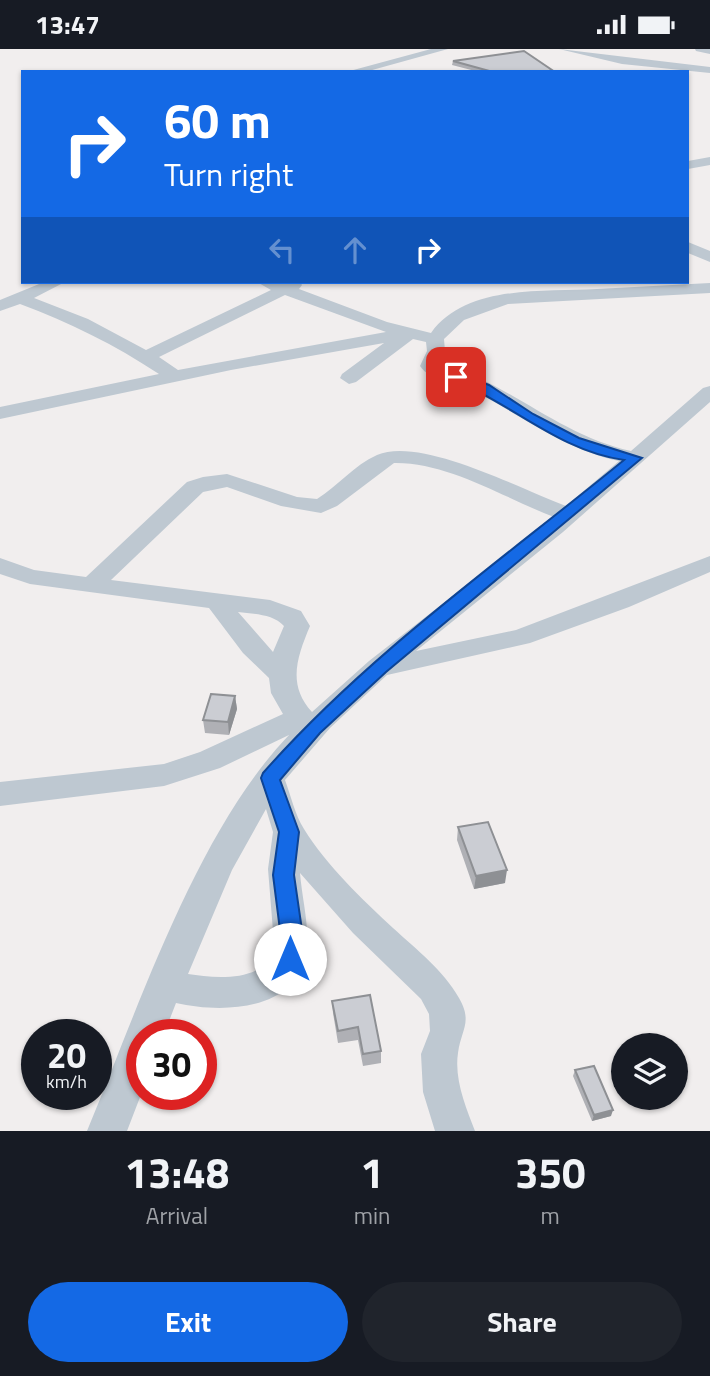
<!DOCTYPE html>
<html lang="en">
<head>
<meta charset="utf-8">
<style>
	:root { --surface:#171b24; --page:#20242c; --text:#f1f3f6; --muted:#9ea1a6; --accent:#1469e5 }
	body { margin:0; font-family:"Titillium Web",sans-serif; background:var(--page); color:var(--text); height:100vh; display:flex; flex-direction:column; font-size:26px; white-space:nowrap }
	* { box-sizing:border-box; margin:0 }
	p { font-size:23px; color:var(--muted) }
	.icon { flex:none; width:38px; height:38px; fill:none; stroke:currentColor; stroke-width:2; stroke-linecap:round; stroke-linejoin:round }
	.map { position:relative; height:1082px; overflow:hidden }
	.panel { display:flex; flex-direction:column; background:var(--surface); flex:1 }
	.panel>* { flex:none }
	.banner { position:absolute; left:21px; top:21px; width:668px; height:214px; border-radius:0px; box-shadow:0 2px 5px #0004; background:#1469e5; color:#fff; overflow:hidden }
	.controls { position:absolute; left:611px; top:984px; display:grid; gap:14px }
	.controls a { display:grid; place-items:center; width:77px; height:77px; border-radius:50%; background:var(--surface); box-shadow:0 2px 5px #0004; font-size:35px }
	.speed { position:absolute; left:21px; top:970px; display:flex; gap:14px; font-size:35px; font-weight:700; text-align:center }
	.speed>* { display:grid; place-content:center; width:91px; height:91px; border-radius:50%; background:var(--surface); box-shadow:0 2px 5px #0004; line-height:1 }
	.speed small { font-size:18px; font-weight:400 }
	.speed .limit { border:10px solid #d22; background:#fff; color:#111 }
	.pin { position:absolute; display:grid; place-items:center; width:60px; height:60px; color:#fff; margin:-30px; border-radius:14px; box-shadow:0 4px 10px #0006 }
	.me { position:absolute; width:77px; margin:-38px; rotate:0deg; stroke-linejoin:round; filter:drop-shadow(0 0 5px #0008) }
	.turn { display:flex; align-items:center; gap:24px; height:147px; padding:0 28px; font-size:32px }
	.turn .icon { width:91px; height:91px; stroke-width:2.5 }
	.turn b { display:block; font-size:49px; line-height:60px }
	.lanes { display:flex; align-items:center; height:66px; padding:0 28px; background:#0003; justify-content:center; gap:35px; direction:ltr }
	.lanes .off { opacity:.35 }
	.eta { display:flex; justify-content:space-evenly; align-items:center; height:119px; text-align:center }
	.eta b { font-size:42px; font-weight:700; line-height:49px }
	.cta { display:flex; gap:14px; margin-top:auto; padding:14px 28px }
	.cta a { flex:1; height:80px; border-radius:42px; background:var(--accent); color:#fff; font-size:28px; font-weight:700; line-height:80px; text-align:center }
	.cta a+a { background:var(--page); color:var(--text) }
	.status { display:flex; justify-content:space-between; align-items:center; height:49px; padding:0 35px; background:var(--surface); direction:ltr }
	.status svg { height:19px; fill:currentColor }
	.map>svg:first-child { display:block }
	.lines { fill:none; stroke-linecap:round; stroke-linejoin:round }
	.street { fill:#bec8d1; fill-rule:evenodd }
	.wall { fill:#afb0b5 }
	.shaded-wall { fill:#8e9094 }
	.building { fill:#cbcdd3; stroke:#8e9094; stroke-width:2 }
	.route { fill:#1469e5; stroke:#0d4495; stroke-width:2 }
</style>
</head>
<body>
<div class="status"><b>13:47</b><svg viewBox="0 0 49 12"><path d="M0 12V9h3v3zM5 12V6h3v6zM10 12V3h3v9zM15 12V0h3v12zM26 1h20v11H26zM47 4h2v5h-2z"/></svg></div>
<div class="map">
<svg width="710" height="1082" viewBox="0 0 710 1082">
	<rect width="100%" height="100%" fill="#f1eeee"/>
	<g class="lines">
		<path class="street" d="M431,0H448L365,23H346Z
			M559,0L710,18V24L622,15Z
			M695,0H710V5L696,2Z
			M710,108V116L688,120V112Z
			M688,193L710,202V213L688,204Z
			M44,233H65L34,249L88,270L146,301L271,241L257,233H300L302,236L299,240L387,273L431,284C466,235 544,243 597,240C635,238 672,236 710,234V244L508,255L464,271L444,290L445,302L440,317C453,324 468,324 481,330C532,355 575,390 631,402L703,339L710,337V353L563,483L416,602L516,581L710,507V523L629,558L530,594L387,626L330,679L285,731C291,747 295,766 304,780C327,817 362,850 393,879C417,901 443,921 459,949C473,973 461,981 458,1004C454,1030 466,1059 475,1082H435L423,1043L421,1005L430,982L429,965L421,950L353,884L300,824C302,849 309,875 307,899C301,962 224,965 176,954L164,985H142V1043L127,1082H87C139,958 196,783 289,686L220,719L164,737L0,757V733L164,715L200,703L283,665L271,644L269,629L243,604L209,559L30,535L0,525V509L34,521L86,528L187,433L203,428L227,425L297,448L317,450C338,437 354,416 377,406C421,387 522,441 566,457L619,412C562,400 519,364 468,339C452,331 431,333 420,317L427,302L426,293L413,290L356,333L349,335L340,329L342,325L384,294L231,321L0,370V358L159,325C115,296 69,273 20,255L0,262V251ZM285,246L386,283L178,321L159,308ZM394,414C448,413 504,449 554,468L369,612L312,663C287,636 297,608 310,577L301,562L270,551L111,531L203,443L227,438L281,457L321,464L337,457ZM238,563C254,565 273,565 284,577L273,603ZM266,760L273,783L268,820L273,882L271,909C254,933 213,929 188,925L232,821Z"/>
	</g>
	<path class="wall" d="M453,12L552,21V23H479L452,16Z
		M235,647L237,660L229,686L205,684L203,671Z
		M458,778L505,834L474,840L457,791Z
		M332,952L381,1002V1014L363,1017L358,991L338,994L333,964Z
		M575,1021L611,1067L592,1072L573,1027Z"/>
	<path class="shaded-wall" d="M235,647L237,660L229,686L228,673Z
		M507,821L505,834L474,840L476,827Z
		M613,1061L611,1067L592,1072L594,1066Z"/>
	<path class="building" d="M524,2L552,21L547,23H493L453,12Z
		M211,645L235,647L228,673L203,671Z
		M488,773L507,821L476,827L458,778Z
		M370,946L381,1002L363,1005L358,978L338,982L332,952Z
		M594,1017L613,1061L594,1066L575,1021Z"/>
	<path class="route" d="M452,325H461L489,336L533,365L579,389L642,409L386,623L320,684L280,731L299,783L294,826L302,881L301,910L298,917L290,920L282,917L278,910L280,881L273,826L279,783L261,729L263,724C368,605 502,511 624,411C559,402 511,354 452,330Z"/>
</svg>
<div class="controls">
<a><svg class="icon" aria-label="layers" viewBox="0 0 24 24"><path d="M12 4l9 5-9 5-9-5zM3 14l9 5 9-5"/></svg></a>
</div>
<div class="speed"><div>20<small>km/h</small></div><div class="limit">30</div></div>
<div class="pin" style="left:456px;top:328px;background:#d93025"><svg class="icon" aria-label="arrive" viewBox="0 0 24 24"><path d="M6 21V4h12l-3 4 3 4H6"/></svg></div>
<svg class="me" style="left:290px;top:910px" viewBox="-20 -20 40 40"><circle r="19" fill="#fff"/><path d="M0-13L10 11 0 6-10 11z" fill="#1469e5"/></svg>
<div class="banner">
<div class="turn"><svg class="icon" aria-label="right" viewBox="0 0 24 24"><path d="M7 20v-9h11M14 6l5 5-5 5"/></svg><div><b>60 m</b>Turn right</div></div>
<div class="lanes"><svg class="icon off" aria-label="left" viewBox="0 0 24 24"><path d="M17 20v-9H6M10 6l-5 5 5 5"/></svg><svg class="icon off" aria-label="ahead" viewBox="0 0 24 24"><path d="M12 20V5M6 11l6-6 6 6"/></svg><svg class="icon" aria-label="right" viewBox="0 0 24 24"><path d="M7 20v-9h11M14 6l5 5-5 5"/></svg></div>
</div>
</div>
<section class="panel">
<div class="eta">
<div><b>13:48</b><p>Arrival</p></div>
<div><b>1</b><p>min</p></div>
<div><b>350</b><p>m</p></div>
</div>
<div class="cta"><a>Exit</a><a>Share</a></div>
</section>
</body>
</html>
